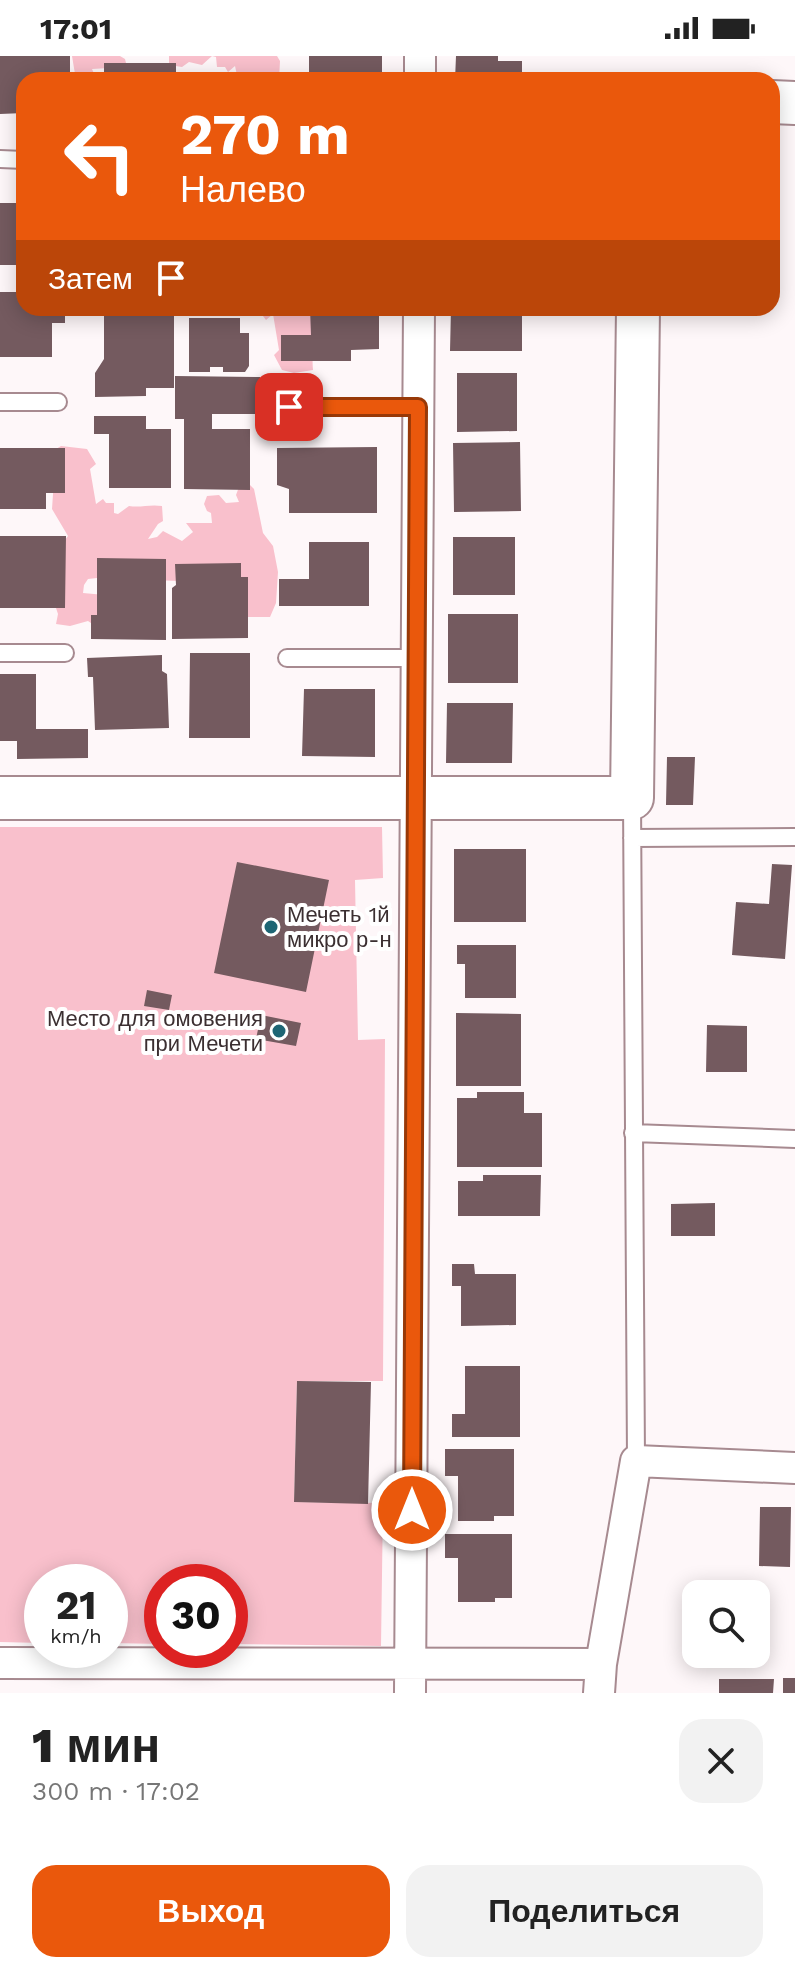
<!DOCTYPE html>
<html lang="ru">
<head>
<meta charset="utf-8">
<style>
	:root { --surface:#fff; --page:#f2f2f2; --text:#222; --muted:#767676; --accent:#ea580c }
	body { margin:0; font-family:"Work Sans",sans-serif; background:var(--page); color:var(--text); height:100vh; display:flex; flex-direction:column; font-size:30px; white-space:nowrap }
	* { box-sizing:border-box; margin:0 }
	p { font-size:26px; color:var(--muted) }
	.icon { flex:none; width:44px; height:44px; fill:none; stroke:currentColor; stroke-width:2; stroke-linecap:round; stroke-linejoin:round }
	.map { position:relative; height:1637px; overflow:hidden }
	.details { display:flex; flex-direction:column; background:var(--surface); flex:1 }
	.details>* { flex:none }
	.banner { position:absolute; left:16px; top:16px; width:764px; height:244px; border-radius:24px; box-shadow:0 4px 20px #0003; background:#ea580c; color:#fff; overflow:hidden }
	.buttons { position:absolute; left:682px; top:1524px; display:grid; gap:16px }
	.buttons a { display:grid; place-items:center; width:88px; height:88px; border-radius:16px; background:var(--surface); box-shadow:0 4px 20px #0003; font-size:40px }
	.speed { position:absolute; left:24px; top:1508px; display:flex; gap:16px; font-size:40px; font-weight:700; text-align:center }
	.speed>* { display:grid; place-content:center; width:104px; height:104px; border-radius:50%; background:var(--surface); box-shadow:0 4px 20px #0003; line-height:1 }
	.speed small { font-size:20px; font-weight:400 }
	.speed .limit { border:12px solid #d22; background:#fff; color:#111 }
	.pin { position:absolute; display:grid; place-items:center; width:68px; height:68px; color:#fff; margin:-34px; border-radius:16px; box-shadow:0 4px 12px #0006 }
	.me { position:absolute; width:88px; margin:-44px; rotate:0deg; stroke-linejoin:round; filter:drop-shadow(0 0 6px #0008) }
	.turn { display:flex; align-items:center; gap:28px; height:168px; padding:0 32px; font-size:36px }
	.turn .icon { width:104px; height:104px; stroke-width:2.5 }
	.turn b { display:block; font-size:56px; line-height:68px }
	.then { display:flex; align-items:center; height:76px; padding:0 32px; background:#0003; gap:16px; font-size:30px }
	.round { display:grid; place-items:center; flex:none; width:84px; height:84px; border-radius:24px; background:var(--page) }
	.overview { display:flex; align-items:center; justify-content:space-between; height:136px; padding:0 32px }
	h1 { font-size:48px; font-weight:800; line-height:60px }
	.action { display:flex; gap:16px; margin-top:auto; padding:16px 32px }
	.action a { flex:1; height:92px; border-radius:24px; background:var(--accent); color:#fff; font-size:32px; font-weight:800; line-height:92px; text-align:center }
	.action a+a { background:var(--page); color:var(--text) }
	.status { display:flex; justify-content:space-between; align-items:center; height:56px; padding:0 40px; background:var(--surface); direction:ltr }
	.status svg { height:22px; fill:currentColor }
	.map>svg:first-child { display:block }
	.green { fill:#f9c0cc }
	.building { fill:#745a5f }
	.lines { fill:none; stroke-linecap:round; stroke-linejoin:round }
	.lane-casing { stroke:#a78a90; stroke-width:20 }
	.street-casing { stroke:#a78a90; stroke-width:34 }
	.secondary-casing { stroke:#a78a90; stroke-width:46 }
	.lane { stroke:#fff; stroke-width:16 }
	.street { stroke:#fff; stroke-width:30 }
	.secondary { stroke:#fff; stroke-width:42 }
	.route-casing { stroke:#983908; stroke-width:20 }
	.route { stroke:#ea580c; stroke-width:14 }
	.poi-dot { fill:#1e6574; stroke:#fff; stroke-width:3 }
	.labels { text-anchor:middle; stroke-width:8; stroke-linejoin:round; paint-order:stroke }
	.poi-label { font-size:22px; fill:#3b2f31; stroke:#fff; text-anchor:start }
</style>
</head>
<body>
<div class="status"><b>17:01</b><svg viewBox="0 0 49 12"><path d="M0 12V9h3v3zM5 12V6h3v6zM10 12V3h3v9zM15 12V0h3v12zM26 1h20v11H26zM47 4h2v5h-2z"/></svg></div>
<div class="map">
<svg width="795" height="1637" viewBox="0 0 795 1637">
	<rect width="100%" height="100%" fill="#fef7f9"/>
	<path class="green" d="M72,0H120L125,3L127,11L92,13L95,20L93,24H76Z
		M169,0H277L280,5L279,24H238L235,10L228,16L225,11H217L216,1L212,0L202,9L189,6L182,11L169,9Z
		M256,252H317C317,272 311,296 313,314L294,317L282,314L274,299L279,294L273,258L266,264L263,260L254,259Z
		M61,390L87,393L96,408L90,413L96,448L103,443L106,447H114V457L118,458L129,450C141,452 149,448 162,450L163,465L158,468L148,483L157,481L163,475L182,485L193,476L186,467H212L211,457L207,455L204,448L207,440L219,439L226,447L239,446L236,439L239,431L250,429L254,433L263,477L273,490L278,516L276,547L270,561H243L179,525L97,522L88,523L84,529L83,537L105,539L101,574L88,565L70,570L56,568L58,558L56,552L58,493L68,480L52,453L56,393Z
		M0,771H382L383,822L355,824L358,984L385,983L383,1325H297L294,1446L383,1447L381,1590L230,1588V1526H162V1588L110,1587V1526H42V1587L0,1586Z"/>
	<path class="building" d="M0,0H70V20H51V24H24V57L0,58Z
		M309,0H382V24H309Z
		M456,0H498V5H522V24H455Z
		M104,7H176V24H104Z
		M183,19L241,20V24H183Z
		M0,147H24V209H0Z
		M0,236H24V252H65V267H52V301H0Z
		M104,252H174V332H146V340L95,341V317L104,303Z
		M310,252H379V293L351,294V305H281V279H311Z
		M451,252H522V295H450Z
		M189,262H240V277H249V310L245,316H223V311H210V316H189Z
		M457,317H517V375L457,376Z
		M175,320L260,321V358H212V373H250V434L184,433V363H175Z
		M94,360H146V373H171V432H109V378H94Z
		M520,386L521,455L454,456L453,387Z
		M377,391V457H289V433L277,429V392Z
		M0,392H65V437H46V453H0Z
		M0,480H66L65,552H0Z
		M453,481H515V539H453Z
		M309,486H369V550H279V523H309Z
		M97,502L166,503V584L91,583V559H97Z
		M241,507V521H248V582L172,583V532L176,529L175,508Z
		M448,558H518V627H448Z
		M190,597H250V682H189Z
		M162,599V615L167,618L169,672L95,674L93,621H88L87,602Z
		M0,618H36V673H88V702L17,703V685H0Z
		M304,633H375V701L302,700Z
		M447,647H513L512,707H446Z
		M667,701H695L693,749H666Z
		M454,793H526V866H454Z
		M237,806L329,824L306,936L214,917Z
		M772,808L792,809L785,903L732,899L736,846L769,848Z
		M457,889H516V942H465V908H457Z
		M147,934L172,939L169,954L144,950Z
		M456,957L521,958V1030H456Z
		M261,959L301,967L296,990L256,983Z
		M707,969L747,970V1016H706Z
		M477,1036H524V1057H542V1111H457V1042H477Z
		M483,1119H541L540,1160H458V1125H483Z
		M715,1147V1180H671V1148Z
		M452,1208H474L475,1218H516V1269L461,1270V1230H452Z
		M465,1310H520V1381H452V1358H465Z
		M297,1325L371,1326L368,1448L294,1446Z
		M445,1393H514V1460H494V1465H458V1420H445Z
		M760,1451H791L790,1511L759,1510Z
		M445,1478H512V1542H495V1546H458V1502H445Z
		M783,1622H795V1637H783Z
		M719,1623H774L773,1637H719Z"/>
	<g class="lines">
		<g class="lane-casing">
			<path id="lane" d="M0,103L24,104
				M0,346H58
				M289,351H418
				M0,597H65
				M287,602H417
				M632,742L636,1405
				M632,782L795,781
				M633,1077L795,1083"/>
		</g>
		<g class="street-casing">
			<path id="street" d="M420,24V0
				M0,1607L601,1608
				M410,1637L419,252
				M599,1637L601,1608L636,1405L795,1412"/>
		</g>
		<g class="secondary-casing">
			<path id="secondary" d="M772,46L795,47
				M0,742H632L638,252"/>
		</g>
		<use href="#lane" class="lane"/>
		<use href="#street" class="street"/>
		<use href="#secondary" class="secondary"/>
	</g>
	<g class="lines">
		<g class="route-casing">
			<path id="route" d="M289,351H418L412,1454"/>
		</g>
		<use href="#route" class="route"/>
	</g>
	<g class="poi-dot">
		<circle cx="271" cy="871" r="8"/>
		<circle cx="279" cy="975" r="8"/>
	</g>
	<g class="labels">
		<g class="poi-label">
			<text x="287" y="866">Мечеть 1й<tspan x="287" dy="25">микро р-н</tspan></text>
			<text x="263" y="970" text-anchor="end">Место для омовения<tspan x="263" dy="25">при Мечети</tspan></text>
		</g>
	</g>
</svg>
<div class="buttons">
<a><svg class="icon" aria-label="search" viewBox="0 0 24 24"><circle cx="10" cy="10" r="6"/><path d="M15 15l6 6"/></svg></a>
</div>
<div class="speed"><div>21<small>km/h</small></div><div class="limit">30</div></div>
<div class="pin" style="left:289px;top:351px;background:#d93025"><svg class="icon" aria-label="arrive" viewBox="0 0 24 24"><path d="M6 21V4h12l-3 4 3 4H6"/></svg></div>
<svg class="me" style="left:412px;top:1454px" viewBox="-20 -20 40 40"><circle r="17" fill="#ea580c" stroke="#fff" stroke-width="3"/><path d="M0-11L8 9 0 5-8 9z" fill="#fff"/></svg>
<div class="banner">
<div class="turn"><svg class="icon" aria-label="left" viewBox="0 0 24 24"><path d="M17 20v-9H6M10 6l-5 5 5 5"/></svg><div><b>270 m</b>Налево</div></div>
<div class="then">Затем<svg class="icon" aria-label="arrive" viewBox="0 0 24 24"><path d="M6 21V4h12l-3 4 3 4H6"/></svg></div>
</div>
</div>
<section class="details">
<div class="overview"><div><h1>1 мин</h1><p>300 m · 17:02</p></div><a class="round"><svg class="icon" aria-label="close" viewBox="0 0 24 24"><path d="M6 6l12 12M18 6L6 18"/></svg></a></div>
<div class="action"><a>Выход</a><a>Поделиться</a></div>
</section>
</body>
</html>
